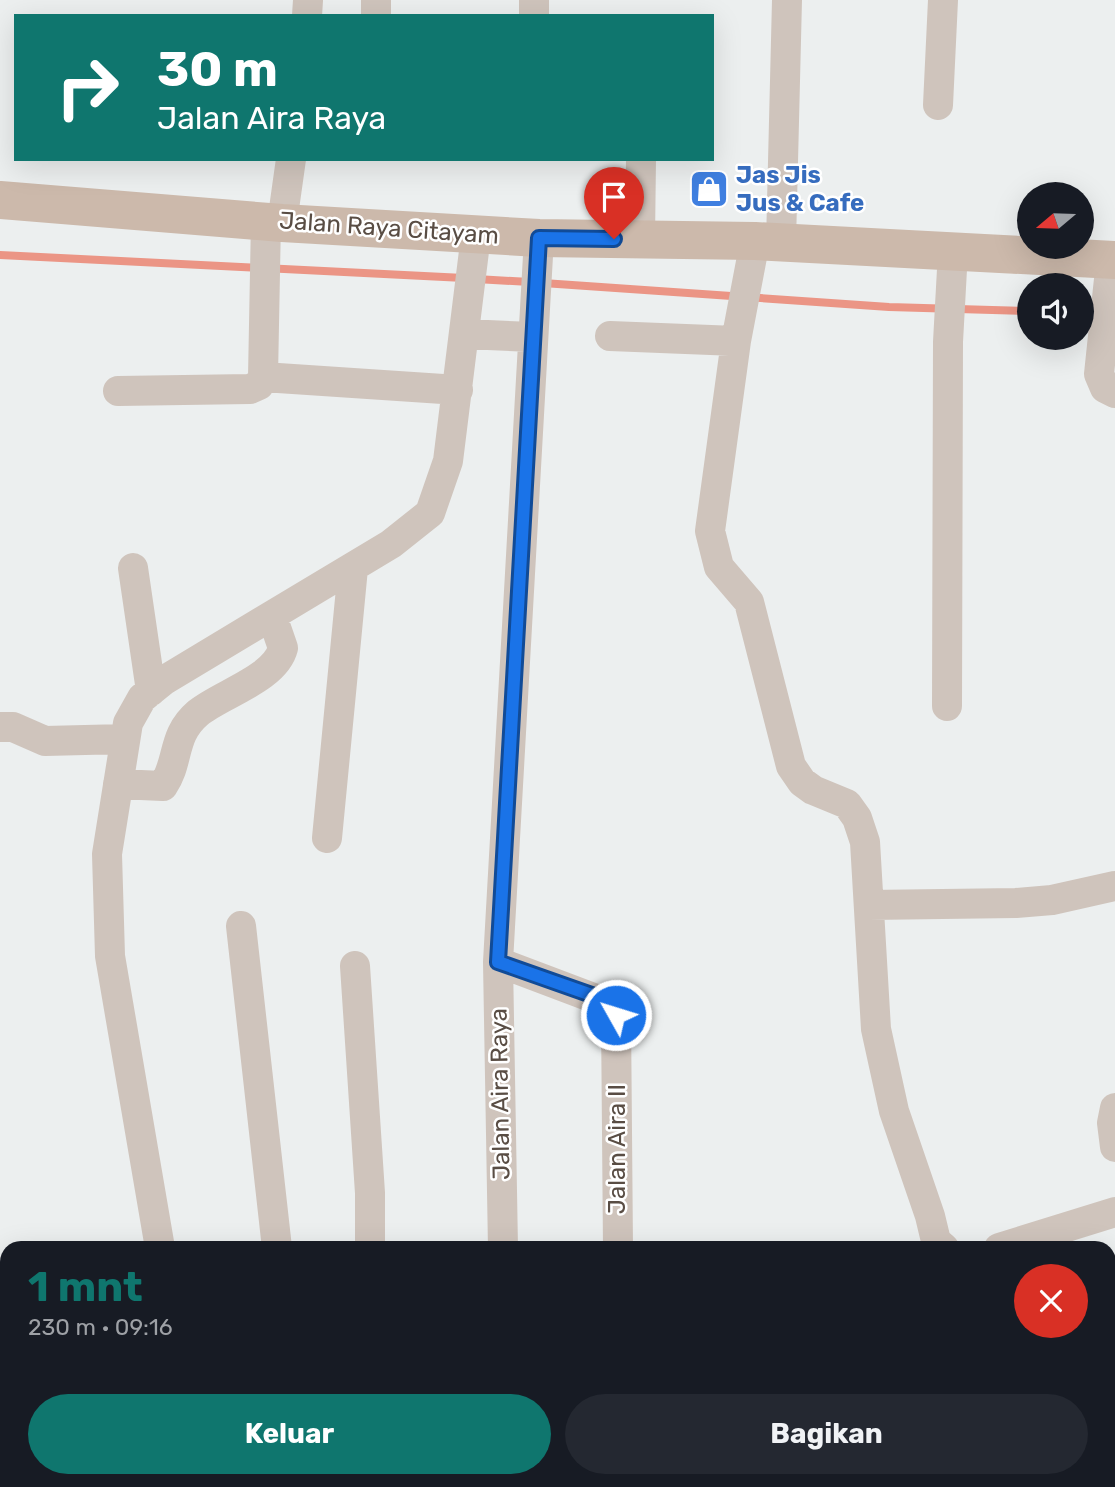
<!DOCTYPE html>
<html lang="id">
<head>
<meta charset="utf-8">
<style>
	:root { --surface:#171b24; --page:#242831; --text:#f1f3f6; --muted:#9ea1a6; --accent:#0f766e }
	body { margin:0; font-family:Rubik,sans-serif; background:var(--page); color:var(--text); height:100vh; display:flex; flex-direction:column; font-size:26px; white-space:nowrap }
	* { box-sizing:border-box; margin:0 }
	p { font-size:23px; color:var(--muted) }
	.icon { flex:none; width:38px; height:38px; fill:none; stroke:currentColor; stroke-width:2; stroke-linecap:round; stroke-linejoin:round }
	.map { position:relative; flex:1; overflow:hidden }
	.details { position:absolute; left:0px; top:1241px; width:1116px; height:247px; display:flex; flex-direction:column; background:var(--surface); border-radius:21px 21px 0 0; box-shadow:0 7px 28px #0002 }
	.details>* { flex:none }
	.top-card { position:absolute; left:14px; top:14px; width:700px; height:147px; border-radius:0px; box-shadow:0 7px 28px #0002; background:#0f766e; color:#fff; overflow:hidden }
	.needle { width:46px; rotate:251deg }
	.tools { position:absolute; left:1017px; top:182px; display:grid; gap:14px }
	.tools a { display:grid; place-items:center; width:77px; height:77px; border-radius:50%; background:var(--surface); box-shadow:0 7px 28px #0002; font-size:35px }
	.pin { position:absolute; display:grid; place-items:center; width:60px; height:60px; color:#fff; margin:-72px -30px; border-radius:50% 50% 50% 0; rotate:-45deg; box-shadow:0 0 7px #0007 }
	.pin .icon { rotate:45deg }
	.me { position:absolute; width:77px; margin:-38px; rotate:309deg; stroke-linejoin:round; filter:drop-shadow(0 0 5px #0008) }
	.turn { display:flex; align-items:center; gap:24px; height:147px; padding:0 28px; font-size:32px }
	.turn .icon { width:91px; height:91px; stroke-width:2.5 }
	.turn b { display:block; font-size:49px; line-height:60px }
	.round { display:grid; place-items:center; flex:none; width:74px; height:74px; border-radius:37px; background:var(--page) }
	.summary { display:flex; align-items:center; justify-content:space-between; height:119px; padding:0 28px }
	h1 { font-size:42px; font-weight:700; line-height:52px; color:var(--accent) }
	.button { display:flex; gap:14px; margin-top:auto; padding:14px 28px }
	.button a { flex:1; height:80px; border-radius:42px; background:var(--accent); color:#fff; font-size:28px; font-weight:700; line-height:80px; text-align:center }
	.button a+a { background:var(--page); color:var(--text) }
	.map>svg:first-child { display:block }
	.lines { fill:none; stroke-linecap:round; stroke-linejoin:round }
	.stream { stroke:#eb9585; stroke-width:8 }
	.building { fill:url(#building-cross-hatch); stroke:#d8d5d0; stroke-width:2 }
	.minor { stroke:#cfc4bc; stroke-width:30 }
	.major { stroke:#ccb9ab; stroke-width:38 }
	.route-casing { stroke:#114b97; stroke-width:18 }
	.route { stroke:#1a73e8; stroke-width:12 }
	.labels { text-anchor:middle; stroke-width:5; stroke-linejoin:round; paint-order:stroke }
	.shop-label { font-size:24px; font-weight:bold; fill:#366cbe; stroke:#fff; text-anchor:start }
	.street-label { font-size:24px; fill:#594d44; stroke:#fff }
</style>
</head>
<body>
<div class="map">
<svg width="1115" height="1487" viewBox="0 0 1115 1487">
	<defs>
		<pattern id="building-cross-hatch" width="8" height="8" patternUnits="userSpaceOnUse" patternTransform="scale(1.75)"><rect width="8" height="8" fill="#ccc8c3"/><path d="M0 0l8 8M0 8l8-8" fill="none" stroke="#a9a5a0"/></pattern>
	</defs>
	<rect width="100%" height="100%" fill="#ecefef"/>
	<g class="lines">
		<path class="stream" d="M0,255L464,278
			M476,279L530,282
			M543,283L889,307L1029,311
			M1082,323L1098,324"/>
	</g>
	<path class="building" d="M192,1480H217V1487H192Z
		M228,1480H254V1487H228Z"/>
	<g class="lines">
		<path class="minor" d="M376,0V16
			M534,0V16
			M307,16L308,0
			M938,105L943,0
			M282,223L291,159
			M640,239L641,159
			M755,241L736,341L710,531L719,567L749,602L791,766L802,782L813,790L847,804L857,818L865,842L876,1029L894,1111L930,1216L936,1241L944,1248
			M781,243L787,0
			M1111,260L1099,374L1105,388L1115,393
			M465,334L532,337
			M610,336L736,341
			M263,377L458,390
			M118,391L250,389L259,385L263,377L266,220
			M133,568L151,691
			M947,706L948,342L953,251
			M0,727H13L45,741L125,739
			M118,784L163,786C180,761 171,736 198,713C221,694 275,679 283,648L272,616
			M327,838L353,568
			M869,905L1016,903L1052,900L1115,886
			M241,926L277,1248
			M498,962L612,1005L616,1015L618,1248
			M355,966L370,1193V1248
			M1115,1108L1112,1123L1115,1147
			M160,1248L110,956L107,854L128,723L142,698L163,681L391,544L430,513L448,461L476,235
			M503,1248L498,962L539,238
			M999,1248L1115,1212
			M0,1420L7,1469
			M333,1480L334,1487
			M436,1480L438,1487
			M550,1480L551,1487
			M815,1480L816,1487
			M148,1487L150,1480"/>
		<path class="major" d="M0,200L282,223L539,238L755,241L1115,260"/>
	</g>
	<g class="lines">
		<g class="route-casing">
			<path id="route" d="M614,239L539,238L498,962L603,999L612,1005L616,1015"/>
		</g>
		<use href="#route" class="route"/>
	</g>
	<defs>
		<g id="shop-square" transform="scale(2.0125)"><rect x="-9" y="-9" width="18" height="18" rx="4" fill="#3f7fe0" stroke="#fff"/><path d="M-5-2.5h2.3a2.7 3.5 0 0 1 5.4 0H5L5.5 6h-11ZM-1.5-2.5h3a1.5 2.3 0 0 0-3 0Z" fill="#fff"/></g>
	</defs>
	<g fill-rule="evenodd">
		<use href="#shop-square" x="709" y="189"/>
	</g>
	<g class="labels">
		<g class="shop-label">
			<text x="736" y="183">Jas Jis<tspan x="736" dy="28">Jus &amp; Cafe</tspan></text>
		</g>
		<g class="street-label">
			<text transform="translate(389 228) rotate(4)" y="8">Jalan Raya Citayam</text>
			<text transform="translate(500 1094) rotate(-91)" y="8">Jalan Aira Raya</text>
			<text transform="translate(617 1149) rotate(-90)" y="8">Jalan Aira II</text>
		</g>
	</g>
</svg>
<div class="tools">
<a><svg class="needle" viewBox="-14 -14 28 28"><path d="M0-13l5 13h-10z" fill="#e53935"/><path d="M0 13l5-13h-10z" fill="#9ea1a6"/></svg></a>
<a><svg class="icon" aria-label="sound" viewBox="0 0 24 24"><path d="M4 9h4l5-4v14l-5-4H4zM17 9q2 3 0 6"/></svg></a>
</div>
<div class="pin" style="left:614px;top:239px;background:#d93025"><svg class="icon" aria-label="arrive" viewBox="0 0 24 24"><path d="M6 21V4h12l-3 4 3 4H6"/></svg></div>
<svg class="me" style="left:616px;top:1015px" viewBox="-20 -20 40 40"><circle r="17" fill="#1a73e8" stroke="#fff" stroke-width="3"/><path d="M0-11L8 9 0 5-8 9z" fill="#fff"/></svg>
<div class="top-card">
<div class="turn"><svg class="icon" aria-label="right" viewBox="0 0 24 24"><path d="M7 20v-9h11M14 6l5 5-5 5"/></svg><div><b>30 m</b>Jalan Aira Raya</div></div>
</div>
<section class="details">
<div class="summary"><div><h1>1 mnt</h1><p>230 m · 09:16</p></div><a class="round" style="background:#d93025;color:#fff"><svg class="icon" aria-label="close" viewBox="0 0 24 24"><path d="M6 6l12 12M18 6L6 18"/></svg></a></div>
<div class="button"><a>Keluar</a><a>Bagikan</a></div>
</section>
</div>
</body>
</html>
